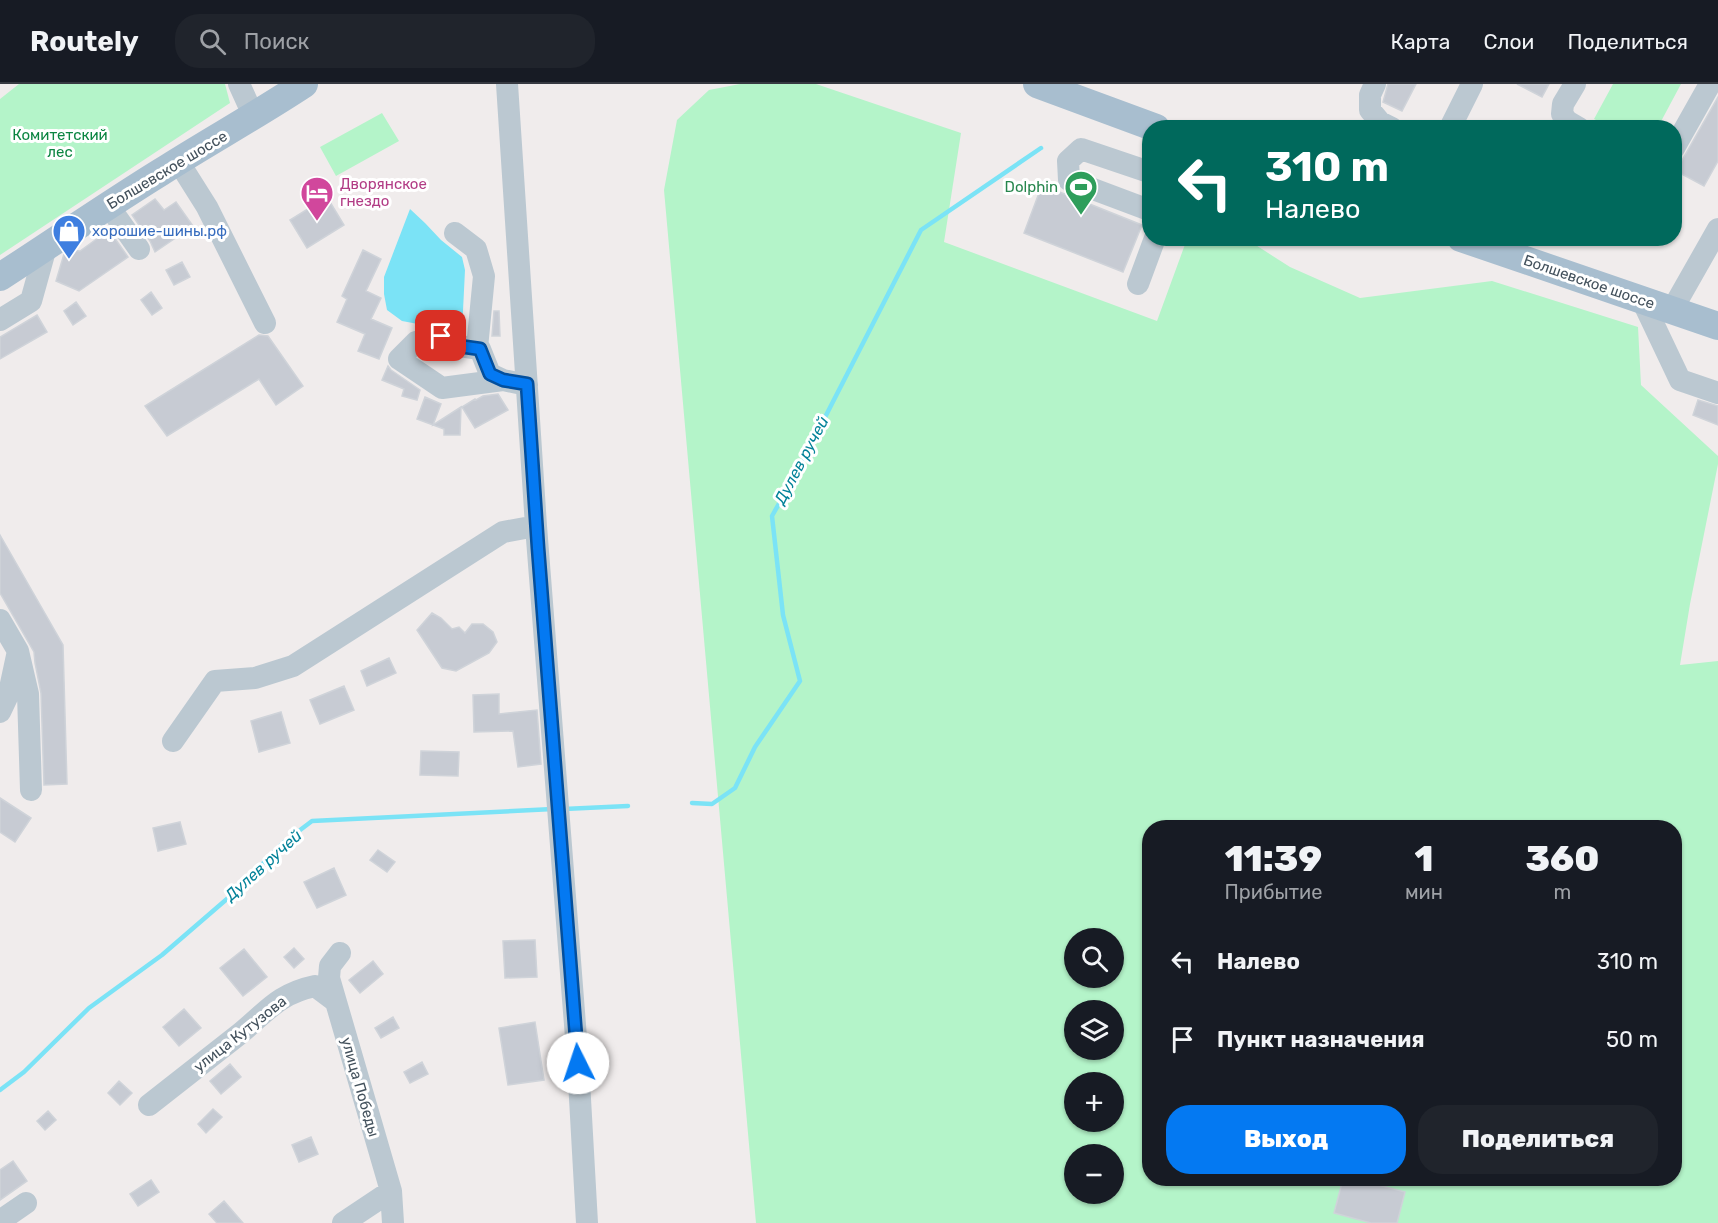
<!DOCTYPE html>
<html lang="ru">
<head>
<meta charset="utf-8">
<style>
	:root { --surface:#171b24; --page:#20242c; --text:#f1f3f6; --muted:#9ea1a6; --line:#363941; --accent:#0479f2 }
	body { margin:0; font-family:Rubik,sans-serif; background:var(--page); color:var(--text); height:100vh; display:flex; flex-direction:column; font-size:22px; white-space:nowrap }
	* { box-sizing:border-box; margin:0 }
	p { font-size:20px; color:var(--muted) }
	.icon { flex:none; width:33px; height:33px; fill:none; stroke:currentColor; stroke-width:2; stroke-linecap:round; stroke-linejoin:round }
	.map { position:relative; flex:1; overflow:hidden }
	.panel { position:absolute; left:1142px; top:736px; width:540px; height:366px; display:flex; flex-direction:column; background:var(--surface); border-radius:24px; box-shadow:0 2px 4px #0004 }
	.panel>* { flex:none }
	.hud { position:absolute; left:1142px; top:36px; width:540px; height:126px; border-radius:24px; box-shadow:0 2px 4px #0004; background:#00695c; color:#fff; overflow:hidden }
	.fabs { position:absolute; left:1064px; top:844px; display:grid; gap:12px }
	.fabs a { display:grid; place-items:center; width:60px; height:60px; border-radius:50%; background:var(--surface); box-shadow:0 2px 4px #0004; font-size:30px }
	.pin { position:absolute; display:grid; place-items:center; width:51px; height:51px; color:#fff; margin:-26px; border-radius:12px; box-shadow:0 3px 9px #0006 }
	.me { position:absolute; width:66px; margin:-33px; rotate:356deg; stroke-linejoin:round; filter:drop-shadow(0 0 4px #0008) }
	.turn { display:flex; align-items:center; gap:21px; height:126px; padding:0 24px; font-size:27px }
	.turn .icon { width:78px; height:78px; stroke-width:2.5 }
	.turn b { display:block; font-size:42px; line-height:51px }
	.eta { display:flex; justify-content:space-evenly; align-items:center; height:102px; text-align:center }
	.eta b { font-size:36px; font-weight:800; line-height:42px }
	.cta { display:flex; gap:12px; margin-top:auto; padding:12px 24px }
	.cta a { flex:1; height:69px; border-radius:24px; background:var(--accent); color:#fff; font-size:24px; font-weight:800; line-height:69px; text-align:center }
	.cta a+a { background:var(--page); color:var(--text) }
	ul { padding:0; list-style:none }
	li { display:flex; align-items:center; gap:18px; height:78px; padding:0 24px }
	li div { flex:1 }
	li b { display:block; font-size:22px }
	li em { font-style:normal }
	header { display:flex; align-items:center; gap:36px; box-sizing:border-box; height:84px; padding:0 30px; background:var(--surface); border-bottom:2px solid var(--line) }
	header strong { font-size:28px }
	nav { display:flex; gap:33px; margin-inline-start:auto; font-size:21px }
	.search { width:420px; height:54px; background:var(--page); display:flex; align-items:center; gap:15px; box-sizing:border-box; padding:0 21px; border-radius:24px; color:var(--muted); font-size:22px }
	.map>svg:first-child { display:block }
	.green { fill:#b4f4c9; fill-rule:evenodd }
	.water { fill:#7be3f6 }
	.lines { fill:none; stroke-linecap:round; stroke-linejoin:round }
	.stream { stroke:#7be3f6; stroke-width:4.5 }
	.building { fill:#c7cbd3; stroke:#cfd3d9; stroke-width:1.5 }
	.minor { stroke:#bbc8d1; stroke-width:22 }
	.major { stroke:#a8becf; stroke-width:28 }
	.route-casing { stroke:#034f9d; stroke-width:15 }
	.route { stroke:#0479f2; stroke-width:10 }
	.labels { text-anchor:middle; stroke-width:6; stroke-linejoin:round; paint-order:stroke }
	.park-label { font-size:15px; fill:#0c8542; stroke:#fff }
	.street-label { font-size:15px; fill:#43515c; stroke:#fff }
	.hotel-label { font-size:15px; fill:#b23c85; stroke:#fff; text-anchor:start }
	.leisure-label { font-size:15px; fill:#27864d; stroke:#fff; text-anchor:end }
	.shop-label { font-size:15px; fill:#366cbe; stroke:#fff; text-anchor:start }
	.water-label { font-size:16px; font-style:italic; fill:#038299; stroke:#fff }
</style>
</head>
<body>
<header>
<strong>Routely</strong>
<div class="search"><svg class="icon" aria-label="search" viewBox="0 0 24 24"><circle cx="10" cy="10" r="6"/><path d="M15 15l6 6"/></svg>Поиск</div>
<nav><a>Карта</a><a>Слои</a><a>Поделиться</a></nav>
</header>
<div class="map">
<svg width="1718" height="1139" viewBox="0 0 1718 1139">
	<rect width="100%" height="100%" fill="#f0ecec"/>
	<path class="green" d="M19,0H225L230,19L0,171V15Z
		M740,0H816L961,49L944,158L1157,237L1187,155L1241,154L1248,156L1290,183L1360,214L1492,197L1638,243L1641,301L1718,372V380L1690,520L1680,581L1718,577V1139H756L664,106L677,36L709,6ZM1149,744H1674V1095H1149ZM1074,855H1113V894H1074ZM1074,927H1113V966H1074ZM1074,999H1113V1038H1074ZM1074,1071H1113V1110H1074Z
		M1613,0H1681L1658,43H1610L1594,35Z
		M382,29L399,57L336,92L320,63Z"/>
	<path class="water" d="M410,125L425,139L441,156L462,173L465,186L462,247L448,253L418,240L402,237L387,226L384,210V193Z"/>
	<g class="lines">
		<path class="stream" d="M692,719L712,720L735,704L755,663L800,597L783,531L772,432L799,384L921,146L1041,64
			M564,725L628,722
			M0,1006L24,988L89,924L162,871L235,808L283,759L312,737L553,725"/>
	</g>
	<path class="building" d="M1388,0H1416L1402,27L1383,18Z
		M1517,0H1549L1542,13Z
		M1718,13V77L1704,102L1676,87Z
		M1042,101L1142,141L1123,188L1024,149Z
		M327,113L344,141L307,164L290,136Z
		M155,115L164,126L176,118L193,142L155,168L150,157L132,131Z
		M109,146L128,173L79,207L56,197L64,170L71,166L80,167Z
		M363,166L381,175L366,207L381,214L371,235L392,244L379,275L358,267L365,250L337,238L347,215L342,212Z
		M182,178L190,193L174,201L166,186Z
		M151,208L162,224L152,231L141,216Z
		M76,218L86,232L73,241L64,227Z
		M494,227H499L500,252H492Z
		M37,231L47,248L0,275V253Z
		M259,251L268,252L303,302L276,321L259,295L167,352L145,322Z
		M388,282L391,286L420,306L417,316L402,312L404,305L382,296Z
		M498,310L508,326L475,344L462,323L475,315L476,316L483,312Z
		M425,313L441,320L433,341L461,323L460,351H444V345L417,335Z
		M1698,316L1718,322V341L1693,331Z
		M0,451L63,561L67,700L44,701L41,609L35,579L34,568L0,509Z
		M432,529L441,534L452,545L459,543L465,549L472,540H483L493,548L497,558L489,569L456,587L442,584L417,546Z
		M389,574L396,589L367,602L361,587Z
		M344,602L354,626L320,640L310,616Z
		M499,610V630L537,626L541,680L518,683L513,647L474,648L473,611Z
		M281,628L290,659L259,668L251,637Z
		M421,667L459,668L458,692L420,691Z
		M0,714L31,734L15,758L0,748Z
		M180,738L186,760L158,767L153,744Z
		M378,766L395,778L387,788L370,776Z
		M334,784L346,811L317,824L304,798Z
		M535,856L537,893L505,894L503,857Z
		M294,864L304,875L294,884L284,873Z
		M244,865L267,893L243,912L220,884Z
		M373,877L383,890L360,909L349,896Z
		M184,925L201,944L179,962L163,943Z
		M393,933L399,944L381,954L375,944Z
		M535,938L544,996L508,1001L499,944Z
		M422,978L428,990L410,999L404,988Z
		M230,980L241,993L221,1010L210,997Z
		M119,997L132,1009L120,1021L108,1009Z
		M213,1025L222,1033L206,1049L198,1040Z
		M48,1027L56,1036L45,1046L37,1037Z
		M311,1053L318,1070L299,1078L292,1061Z
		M13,1077L27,1097L0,1116V1086Z
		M1343,1095H1356L1405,1108L1397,1139H1371L1334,1129Z
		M151,1096L159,1108L138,1122L130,1110Z
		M224,1117L243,1139H217L209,1130Z"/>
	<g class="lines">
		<path class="minor" d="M239,0L254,33
			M507,0L536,442L578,979L587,1139
			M1375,0L1370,11V26L1380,38L1392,44
			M1575,0L1563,20L1562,30L1567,37L1579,44
			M1450,44L1472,0
			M1674,64L1710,0
			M178,77L207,123L265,239
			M1149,88L1081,65L1068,77L1069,96L1149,126
			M108,121L139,165
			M455,149L476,165L484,192L477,264
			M1138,200L1155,154
			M1642,216L1680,296L1718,309
			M1672,226L1718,145
			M0,236L31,217L46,163
			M503,296L490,290L480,265L459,262L441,252L416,258L399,275L442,304L503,296L527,301
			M0,536L18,567L9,609L0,628
			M18,567L28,610L31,706
			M173,657L215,597L255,594L293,582L503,448L536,442
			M340,869L330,882L329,894L391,1107L393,1139
			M149,1021C178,998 208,975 237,952C266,929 277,910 315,902L335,917
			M0,1137L26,1119
			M343,1139L391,1107"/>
		<path class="major" d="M1037,0L1156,44
			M1461,154L1718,242
			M0,193C54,158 106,122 161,88C208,58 257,31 304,0"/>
	</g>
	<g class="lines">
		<g class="route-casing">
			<path id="route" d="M441,252L459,262L480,265L490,290L503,296L527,300L538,464L578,979"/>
		</g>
		<use href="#route" class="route"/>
	</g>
	<defs>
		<g id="stadium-pin" transform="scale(1.725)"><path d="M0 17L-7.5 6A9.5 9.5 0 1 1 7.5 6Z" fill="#2e9e5b" stroke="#fff"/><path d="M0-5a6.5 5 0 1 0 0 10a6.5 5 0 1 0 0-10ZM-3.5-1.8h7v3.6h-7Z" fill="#fff"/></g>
		<g id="hotel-pin" transform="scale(1.725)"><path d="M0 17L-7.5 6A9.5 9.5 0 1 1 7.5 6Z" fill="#d1479c" stroke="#fff"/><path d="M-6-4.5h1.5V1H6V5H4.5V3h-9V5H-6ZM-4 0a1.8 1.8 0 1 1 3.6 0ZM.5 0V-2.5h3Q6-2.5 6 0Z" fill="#fff"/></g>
		<g id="shop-pin" transform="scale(1.725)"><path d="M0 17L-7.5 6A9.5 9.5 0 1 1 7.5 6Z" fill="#3f7fe0" stroke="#fff"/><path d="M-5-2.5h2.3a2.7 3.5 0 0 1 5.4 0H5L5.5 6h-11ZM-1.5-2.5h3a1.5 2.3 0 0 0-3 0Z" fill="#fff"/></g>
	</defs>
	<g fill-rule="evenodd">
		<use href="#stadium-pin" x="1081" y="103"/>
		<use href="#hotel-pin" x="317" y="109"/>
		<use href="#shop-pin" x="69" y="147"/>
	</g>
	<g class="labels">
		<g class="park-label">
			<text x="60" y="56">Комитетский<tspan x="60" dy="17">лес</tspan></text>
		</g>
		<g class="street-label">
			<text transform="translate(167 86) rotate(-31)" y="5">Болшевское шоссе</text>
			<text transform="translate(1589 198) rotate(19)" y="5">Болшевское шоссе</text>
			<text transform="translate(240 950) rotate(-38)" y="5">улица Кутузова</text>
			<text transform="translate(360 1003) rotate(74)" y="5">улица Победы</text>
		</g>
		<g class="hotel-label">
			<text x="340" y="105">Дворянское<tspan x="340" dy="17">гнездо</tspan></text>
		</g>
		<g class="leisure-label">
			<text x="1058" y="108">Dolphin</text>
		</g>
		<g class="shop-label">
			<text x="92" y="152">хорошие-шины.рф</text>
		</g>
		<g class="water-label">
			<text transform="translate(801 376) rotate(-62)" y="6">Дулев ручей</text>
			<text transform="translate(263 781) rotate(-42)" y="6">Дулев ручей</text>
		</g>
	</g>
</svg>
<div class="fabs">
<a><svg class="icon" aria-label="search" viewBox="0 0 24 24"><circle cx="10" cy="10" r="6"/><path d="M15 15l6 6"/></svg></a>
<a><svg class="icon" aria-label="layers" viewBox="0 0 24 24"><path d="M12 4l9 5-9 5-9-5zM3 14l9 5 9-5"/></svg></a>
<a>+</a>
<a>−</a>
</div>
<div class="pin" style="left:441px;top:252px;background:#d93025"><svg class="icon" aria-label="arrive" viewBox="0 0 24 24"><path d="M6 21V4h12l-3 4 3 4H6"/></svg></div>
<svg class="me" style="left:578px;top:979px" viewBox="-20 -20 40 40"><circle r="19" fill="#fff"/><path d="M0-13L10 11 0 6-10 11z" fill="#0479f2"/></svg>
<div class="hud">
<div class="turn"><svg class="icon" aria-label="left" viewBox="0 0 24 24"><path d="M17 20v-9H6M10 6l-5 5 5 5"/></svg><div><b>310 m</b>Налево</div></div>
</div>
<section class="panel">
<div class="eta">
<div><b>11:39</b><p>Прибытие</p></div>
<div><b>1</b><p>мин</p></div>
<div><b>360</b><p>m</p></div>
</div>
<ul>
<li><svg class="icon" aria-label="left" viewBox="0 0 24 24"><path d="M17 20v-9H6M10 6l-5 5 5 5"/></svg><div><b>Налево</b></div><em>310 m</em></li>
<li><svg class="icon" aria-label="arrive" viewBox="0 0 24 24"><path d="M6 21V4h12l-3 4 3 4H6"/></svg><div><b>Пункт назначения</b></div><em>50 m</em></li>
</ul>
<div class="cta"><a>Выход</a><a>Поделиться</a></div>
</section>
</div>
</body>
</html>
